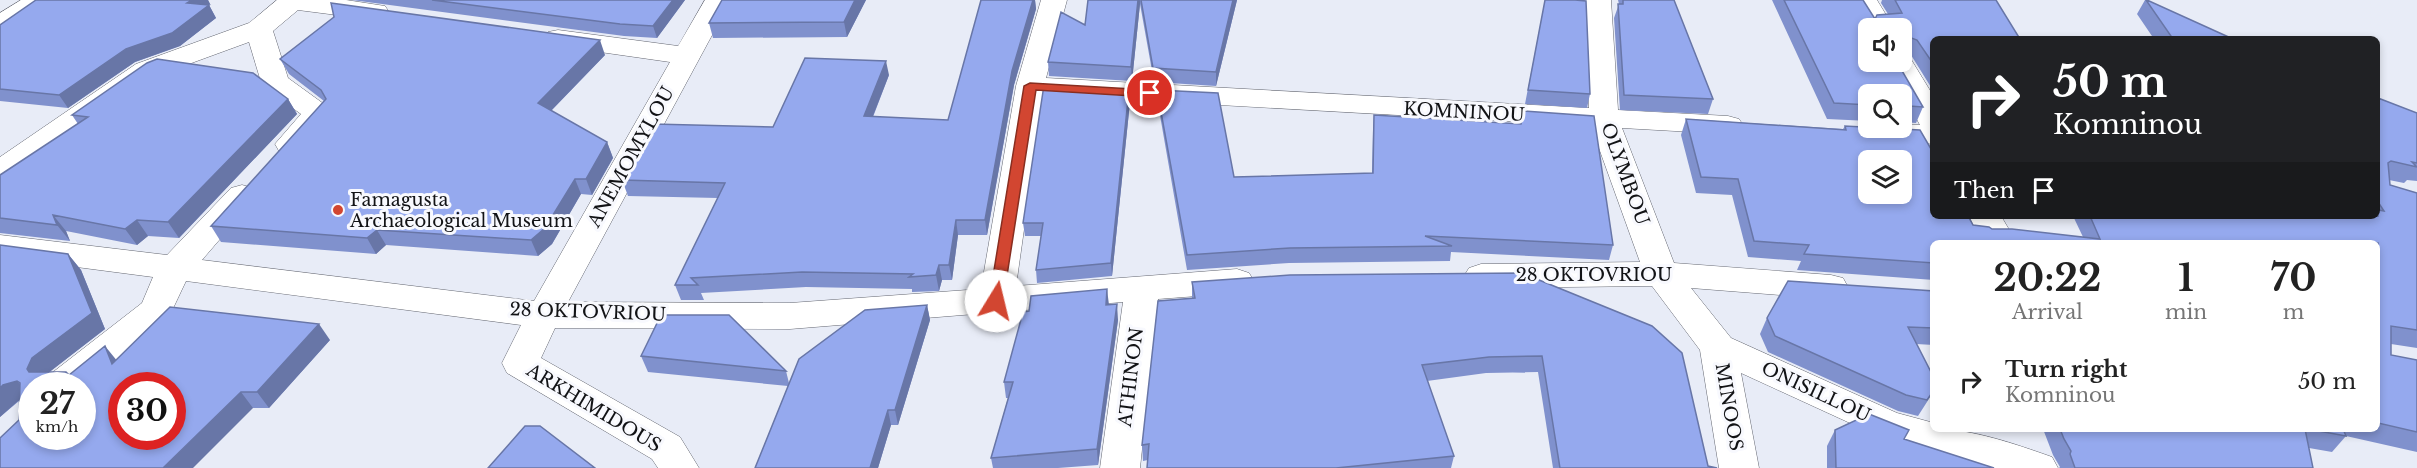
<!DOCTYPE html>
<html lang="en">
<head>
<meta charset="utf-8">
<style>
	:root { --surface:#fff; --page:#f2f2f2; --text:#222; --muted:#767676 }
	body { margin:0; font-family:"Libre Baskerville",serif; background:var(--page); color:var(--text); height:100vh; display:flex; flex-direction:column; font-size:22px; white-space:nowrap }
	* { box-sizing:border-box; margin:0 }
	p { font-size:20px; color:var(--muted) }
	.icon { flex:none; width:33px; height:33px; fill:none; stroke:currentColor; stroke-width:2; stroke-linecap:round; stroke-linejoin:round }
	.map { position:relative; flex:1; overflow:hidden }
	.details { position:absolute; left:1930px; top:240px; width:450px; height:192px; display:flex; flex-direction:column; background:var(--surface); border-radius:9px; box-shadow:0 3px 9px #0003 }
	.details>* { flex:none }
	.hud { position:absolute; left:1930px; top:36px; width:450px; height:183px; border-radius:9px; box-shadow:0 3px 9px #0003; background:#202124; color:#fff; overflow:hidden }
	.tools { position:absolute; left:1858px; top:18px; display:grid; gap:12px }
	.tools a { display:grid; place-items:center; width:54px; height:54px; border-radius:9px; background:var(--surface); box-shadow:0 3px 9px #0003; font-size:30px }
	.speed { position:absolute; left:18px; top:372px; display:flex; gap:12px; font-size:30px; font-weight:700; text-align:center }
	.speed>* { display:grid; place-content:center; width:78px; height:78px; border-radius:50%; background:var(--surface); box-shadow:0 3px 9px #0003; line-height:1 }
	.speed small { font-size:15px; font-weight:400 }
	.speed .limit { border:9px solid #d22; background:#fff; color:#111 }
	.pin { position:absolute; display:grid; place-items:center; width:51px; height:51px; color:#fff; margin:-26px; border:3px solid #fff; border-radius:50%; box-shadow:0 2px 6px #0007 }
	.me { position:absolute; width:66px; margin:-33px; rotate:9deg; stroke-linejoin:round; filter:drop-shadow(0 0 4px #0008) }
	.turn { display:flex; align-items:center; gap:21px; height:126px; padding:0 24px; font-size:27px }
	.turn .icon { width:78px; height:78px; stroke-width:2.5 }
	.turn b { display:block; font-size:42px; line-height:51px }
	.then { display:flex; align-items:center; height:57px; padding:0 24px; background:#0003; gap:12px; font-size:22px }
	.eta { display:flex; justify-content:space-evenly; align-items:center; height:102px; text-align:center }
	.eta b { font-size:36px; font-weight:700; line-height:42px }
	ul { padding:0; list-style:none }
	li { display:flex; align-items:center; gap:18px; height:78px; padding:0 24px }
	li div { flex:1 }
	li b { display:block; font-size:22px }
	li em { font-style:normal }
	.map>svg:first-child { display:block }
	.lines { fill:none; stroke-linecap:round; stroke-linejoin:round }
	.street-casing { stroke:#646771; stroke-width:1 }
	.street { fill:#fff; fill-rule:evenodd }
	.wall { fill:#8091cd }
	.shaded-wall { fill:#6876a7 }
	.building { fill:#95a9ee; stroke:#6876a7; stroke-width:1.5; fill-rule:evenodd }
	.route { fill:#d24631; stroke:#882e20; stroke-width:1.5 }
	.poi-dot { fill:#d24631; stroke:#f8f9fe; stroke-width:2 }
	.labels { text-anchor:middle; stroke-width:6; stroke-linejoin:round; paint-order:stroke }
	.street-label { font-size:18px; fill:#121316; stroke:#f8f9fe }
	.poi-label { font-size:18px; fill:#121316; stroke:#f8f9fe; text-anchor:start }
</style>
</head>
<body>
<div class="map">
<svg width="2417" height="468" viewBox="0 0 2417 468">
	<rect width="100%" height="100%" fill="#e8ecf7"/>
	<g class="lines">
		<g class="street-casing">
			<path id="street" d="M21,0H53L49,6L10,30L0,32V13Z
				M277,0H346L385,6L389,12L385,18L376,20L298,10L273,31L288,78L328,107L333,113L301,151L290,153L279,151L275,144L301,114L265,88L261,82L249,42L156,76L11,179L0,182V157L136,64L249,23Z
				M705,0H731L568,302L790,303L981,289L1016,86L1041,0H1067L1046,78L1589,108L1585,0H1611L1618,110L1728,116L1739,119L1743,125L1739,131L1728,134L1622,128L1674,263L1831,275L1843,278L1848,287L1843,296L1831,299L1691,288L1731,338L1897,413L1934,423V429C1973,429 2015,444 2052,457L2058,468H1984L1887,440L1741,373L1759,468H1719L1700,350L1652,286L1481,288L1469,284L1464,276L1469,268L1481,264L1640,262L1591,126L1043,95L1016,286L1237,269L1249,273L1254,281L1249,289L1237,293L1158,299L1140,468H1100L1123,302L790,329L555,328L541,358L680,437L699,468H658L652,459L507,373L502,363L521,325L186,281L168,319L82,389V386H43L48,376L142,303L153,277L0,257V235L167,255L231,188L242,185L253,188L258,195L202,260L534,301L670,62L558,46L548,44L544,38L548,32L558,30L678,46Z
				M1851,0H1877L1894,28H1869V32Z
				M1902,54L1909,56L1934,97V144L1867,139L1863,132L1869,125V128H1902V124L1920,125L1885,62H1902Z
				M1969,216H2001L2017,243H1983Z"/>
		</g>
		<use href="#street" class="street"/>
	</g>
	<path class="wall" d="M36,0H208L210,4L209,5L216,18L180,46L135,62L68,108L0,101V25Z
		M352,0H685L657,38L624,36Z
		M722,0H866L847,37L713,38L709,23Z
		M981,0H1035L1036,9L1014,85L987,235H958L952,280H942L939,291L912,292V289L806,287L701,293L704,300H681L675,285L718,198L628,196L622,180L773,127L889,75L873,117L948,120Z
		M1088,0H1237L1216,86L1154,82L1140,4L1132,81L1049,76L1048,62L1085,25Z
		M1545,0L1590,94L1587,108L1525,104Z
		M1618,0H1674L1713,99L1708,114L1620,110L1614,18L1619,4Z
		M1772,0H1863L1875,19L1888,14L1881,3L1882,0H1996L1934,39V92L1911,55L1903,52L1902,54V28H1869L1923,107L1916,123L1902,122V94H1869V121L1827,119Z
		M2145,0H2146L2233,39H2154L2137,14Z
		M605,55L551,111L607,142L613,158L592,195L581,194L552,244L538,256L386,245L376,254L221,242L211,226L324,101L289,74L280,59Z
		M1157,90L1234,177L1372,173L1373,129L1374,115L1613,245L1609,260L1451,252L1450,261L1289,263L1187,270L1158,104Z
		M2378,98L2417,113V181L2407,180L2404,183L2389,180L2390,185L2417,193V348L2391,344V355L2417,360V452L2346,436L2332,452L2309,448L2313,468H2059L2060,467L2053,455L2043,429H2378V243H1934V280L1797,270L1801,261L1748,257L1732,195L1696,193L1681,135L1686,119L1843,129L1845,126L1973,225L1992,229L2083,237L2073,216H2378Z
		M288,99L297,114L179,238L148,236L137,245L66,231L70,241L0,233V175L78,124L72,115Z
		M1130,102L1112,276L1037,283L1036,270L1041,236H1025L1023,223Z
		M0,245L68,254L81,270L105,329L49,372L69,375L116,360L330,340L269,408H253L19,420V401L0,417Z
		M1522,273L1708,466L1717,468H1553L1538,372L1486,373L1427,381L1454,456L1451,468H1147L1148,460L1143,461L1142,445L1192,298V282Z
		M1934,291V345L1916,344L1934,391L1918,416L1898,411L1768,352L1760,334L1767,318Z
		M927,305L930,320L898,425H891L878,468H755L788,386L648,372L641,356L786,371L789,383Z
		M1109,305L1118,320L1098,465L1058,468H993L991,458L1008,398H1006L1004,382Z
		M1835,430L1904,439L1994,468H1827V446Z"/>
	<path class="shaded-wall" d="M192,0H208L210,4L195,16L187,3Z
		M673,0H685L657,38L653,26Z
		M855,0H866L847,37L844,22Z
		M1033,0H1035L1036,9L1014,85L987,235L985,220L1012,71Z
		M1138,0H1140V4L1132,81L1131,67Z
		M1233,0H1237L1216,86V72Z
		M209,5L216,18L180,46L135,62L68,108L59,95L126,49Z
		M600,40L605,55L544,118L538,103Z
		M886,61L889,75L867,131L864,116Z
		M1129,90L1130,102L1112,276L1111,263Z
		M288,99L297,114L179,238L168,222Z
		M607,142L613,158L592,195L586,179Z
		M575,179L581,194L552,244L538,256L531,240Z
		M53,215L66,231L70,241L57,225Z
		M137,220L148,236L137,245L125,229Z
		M956,220L958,235L952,280L949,265Z
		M377,230L386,245L376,254L367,238Z
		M68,254L81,270L105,329L47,374L29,372L27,369Z
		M939,265L942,280L939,291L936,275Z
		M1107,289L1109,305L1107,321L1106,305Z
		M1117,304L1118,320L1098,465L1097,449Z
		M927,305L930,320L898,425L895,410Z
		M319,324L330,340L269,408L257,392Z
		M105,346L118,362L112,364Z
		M17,381L31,397L18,401L0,417V388L3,385Z
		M241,392L253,408L193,468H163Z
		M888,410L891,425L878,468H870Z"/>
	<path class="building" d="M36,0H192L187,3L209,5L172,33L126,49L59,95L0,89V25Z
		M432,0H673L653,26L620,24Z
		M722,0H855L844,22L709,23Z
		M981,0H1033L1012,71L985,220H956L949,265H939L936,275L909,277L913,274L802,272L691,278L698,285H675L725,183L622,180L653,124L773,127L805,58L886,61L864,116L948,120Z
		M1088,0H1138L1131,67L1048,62L1061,12L1085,25Z
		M1141,0H1233L1216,72L1153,68Z
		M1545,0H1575L1586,1L1590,94L1528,90Z
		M1623,0H1674L1713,99L1624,95L1618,4H1623Z
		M1784,0H1863L1875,19L1877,15L1902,13L1895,0H1996L2020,39H1934V65L1917,40L1909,37L1906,39V44H1902V28H1869V62H1897L1923,107L1909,106L1907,110H1902V94H1869V105L1834,103Z
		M2146,0H2147L2233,39H2173Z
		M331,3L600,40L538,103L607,142L586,179H575L545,228L531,240L377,230L367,238L211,226L326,99L321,90L280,59L334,17Z
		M157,59L253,73L288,99L168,222L137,220L125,229L53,215L57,225L0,218V175L88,117L72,115L147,63Z
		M1044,85L1129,90L1111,263L1036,270L1043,223H1023Z
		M1157,90L1218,93L1234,177L1373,173L1374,115L1521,124L1524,111L1594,116L1613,245L1425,236L1452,246L1290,248L1187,255Z
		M2378,98L2417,113V163L2412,162L2417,167L2391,161L2388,163L2390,185L2417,193V330L2391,326V355L2417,360V432L2378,423V243H1934V263L1804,254L1809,245L1754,241L1738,179L1701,177L1686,119L1846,130L1845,126L1920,130L1934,154V216H1968L1973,225L1989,227L1992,229H2012L2100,239L2090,216H2378V210L2384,211L2378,202ZM1869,160H1902V194H1869Z
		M0,245L68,254L92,313L32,358L27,369L29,372H66L69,375L105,346L112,364L170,307L319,324L257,392H241L163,468H0V438L19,420L20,383L17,381L3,385L0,388ZM32,386H82V436H32ZM122,386H172V436H122Z
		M1522,273L1652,326L1682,353L1708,466L1717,468H1560L1542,356L1489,357L1422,365L1454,456L1336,468H1147L1149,444L1142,445L1158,301L1195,298L1192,282L1290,275Z
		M1788,281L1934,291V328L1908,327L1934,378V390L1927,400L1906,395L1775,336L1767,318Z
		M1107,289L1106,305L1117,304L1097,449L991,458L1013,382H1004L1023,312L1029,311L1031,296Z
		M927,305L895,410H888L870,468H755L799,359L865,310Z
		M661,315H729L786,371L641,356Z
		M1869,414L1909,430L1904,439L1994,468H1836L1835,430Z
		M525,426H540L595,468H488Z
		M2060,429H2305L2313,468H2075L2070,454L2071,451L2064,439Z
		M2308,429H2343L2346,436Z"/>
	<path class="route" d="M1030,83L1150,90L1156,93L1150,97L1036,90L1003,301L996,306L989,301L1024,86Z"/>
	<circle class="poi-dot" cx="338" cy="210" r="6"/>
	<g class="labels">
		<g class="street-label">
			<text transform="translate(1464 112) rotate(3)" y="6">KOMNINOU</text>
			<text transform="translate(631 157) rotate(-61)" y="6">ANEMOMYLOU</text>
			<text transform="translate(1625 174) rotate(70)" y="6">OLYMBOU</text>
			<text x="1594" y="281">28 OKTOVRIOU</text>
			<text transform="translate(588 312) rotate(2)" y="6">28 OKTOVRIOU</text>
			<text transform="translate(1131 377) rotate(-83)" y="6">ATHINON</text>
			<text transform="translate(1816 392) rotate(25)" y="6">ONISILLOU</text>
			<text transform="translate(1729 407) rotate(80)" y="6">MINOOS</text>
			<text transform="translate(594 408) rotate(31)" y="6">ARKHIMIDOUS</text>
		</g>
		<g class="poi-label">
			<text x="350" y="206">Famagusta<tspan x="350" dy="21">Archaeological Museum</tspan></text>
		</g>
	</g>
</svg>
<div class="tools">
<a><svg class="icon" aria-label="sound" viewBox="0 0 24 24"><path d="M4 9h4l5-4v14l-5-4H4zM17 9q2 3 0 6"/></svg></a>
<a><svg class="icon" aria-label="search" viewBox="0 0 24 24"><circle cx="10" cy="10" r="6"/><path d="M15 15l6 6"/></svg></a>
<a><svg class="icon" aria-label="layers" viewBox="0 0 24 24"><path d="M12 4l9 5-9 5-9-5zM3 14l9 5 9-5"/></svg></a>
</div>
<div class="speed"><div>27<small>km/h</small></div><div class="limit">30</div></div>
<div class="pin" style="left:1150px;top:93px;background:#d93025"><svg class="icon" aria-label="arrive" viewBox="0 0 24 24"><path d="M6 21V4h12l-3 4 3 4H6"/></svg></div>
<svg class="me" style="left:996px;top:301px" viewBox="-20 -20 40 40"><circle r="19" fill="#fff"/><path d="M0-13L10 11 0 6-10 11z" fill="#d24631"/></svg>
<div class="hud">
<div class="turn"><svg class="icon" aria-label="right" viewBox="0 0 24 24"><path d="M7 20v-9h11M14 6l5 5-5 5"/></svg><div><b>50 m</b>Komninou</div></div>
<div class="then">Then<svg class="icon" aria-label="arrive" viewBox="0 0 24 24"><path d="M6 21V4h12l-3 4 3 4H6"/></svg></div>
</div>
<section class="details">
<div class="eta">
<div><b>20:22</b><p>Arrival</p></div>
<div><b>1</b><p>min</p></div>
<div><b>70</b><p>m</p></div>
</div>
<ul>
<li><svg class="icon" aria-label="right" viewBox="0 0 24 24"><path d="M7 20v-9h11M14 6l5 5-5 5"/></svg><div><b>Turn right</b><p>Komninou</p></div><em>50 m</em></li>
</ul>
</section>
</div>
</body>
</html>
